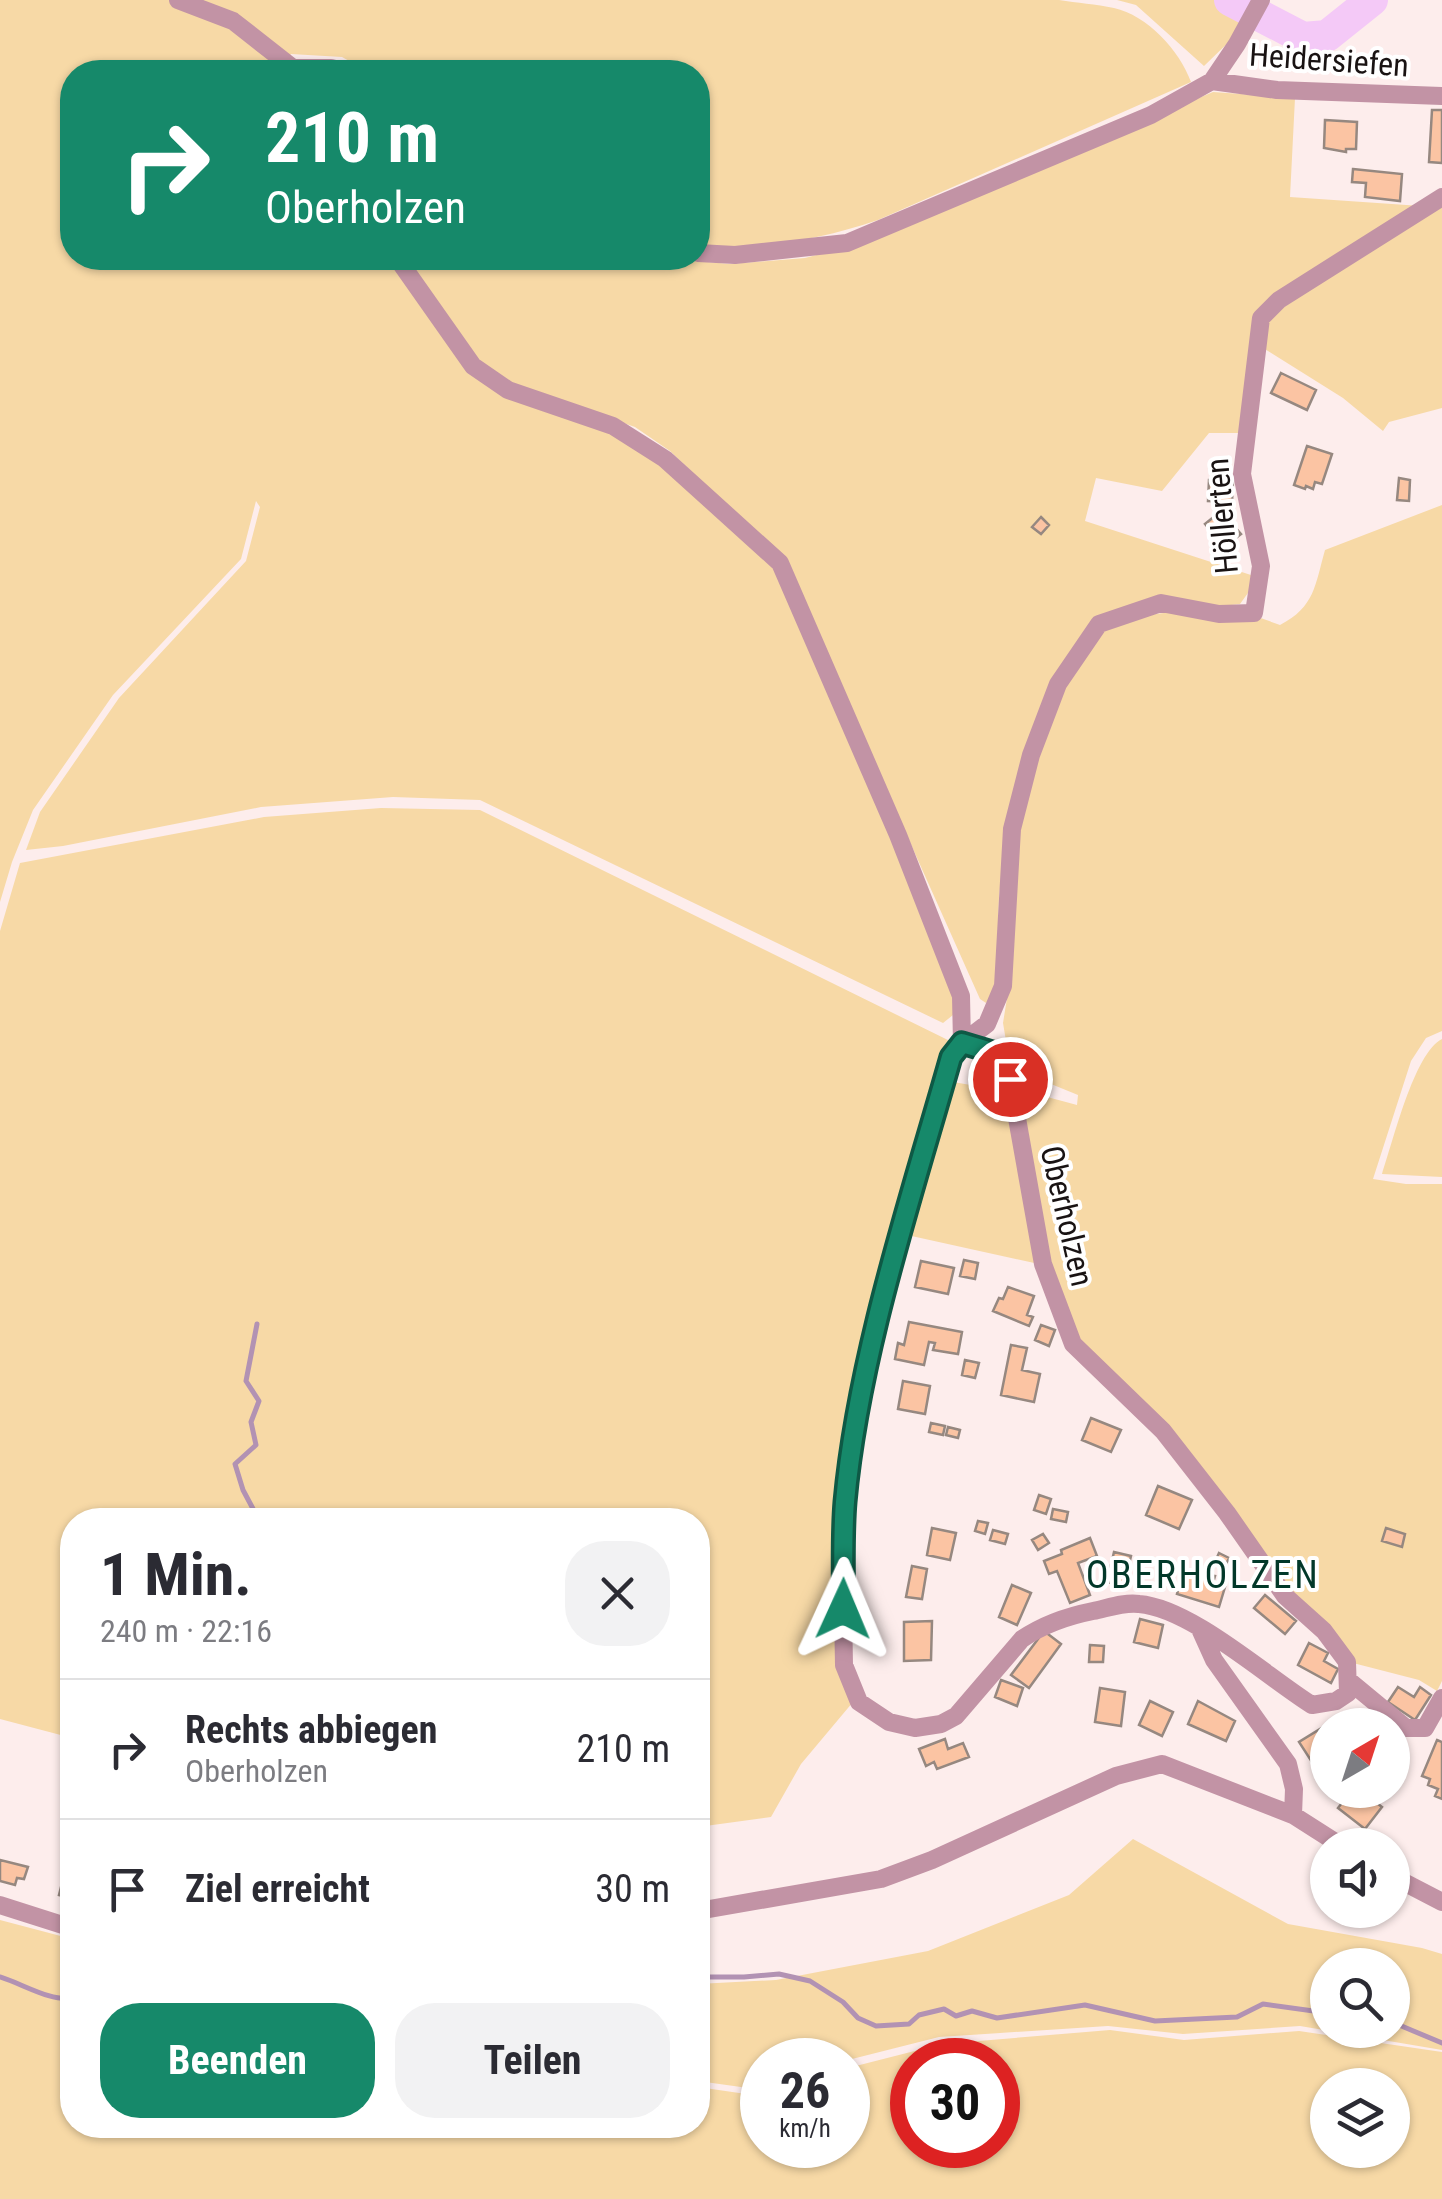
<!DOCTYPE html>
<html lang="de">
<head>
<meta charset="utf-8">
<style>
	:root { --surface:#fff; --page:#f2f2f3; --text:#2b2b33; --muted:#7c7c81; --line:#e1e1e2; --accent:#16896a }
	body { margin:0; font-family:"Roboto Condensed",sans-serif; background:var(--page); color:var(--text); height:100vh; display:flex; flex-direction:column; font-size:38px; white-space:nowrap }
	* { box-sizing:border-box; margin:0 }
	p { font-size:32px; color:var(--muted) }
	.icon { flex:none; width:55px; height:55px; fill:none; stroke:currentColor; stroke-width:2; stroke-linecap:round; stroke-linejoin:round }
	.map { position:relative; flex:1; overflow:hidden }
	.side { position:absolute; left:60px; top:1508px; width:650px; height:630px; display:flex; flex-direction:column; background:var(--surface); border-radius:40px; box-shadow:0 2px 8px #0004 }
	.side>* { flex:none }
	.guide { position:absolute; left:60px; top:60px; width:650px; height:210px; border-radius:40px; box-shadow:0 2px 8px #0004; background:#16896a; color:#fff; overflow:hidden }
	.needle { width:65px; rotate:39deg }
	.controls { position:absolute; left:1310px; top:1708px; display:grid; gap:20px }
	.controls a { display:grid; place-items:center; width:100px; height:100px; border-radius:50%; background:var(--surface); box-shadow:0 2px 8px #0004; font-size:50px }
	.speed { position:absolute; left:740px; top:2038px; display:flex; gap:20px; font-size:50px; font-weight:700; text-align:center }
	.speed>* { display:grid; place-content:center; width:130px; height:130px; border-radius:50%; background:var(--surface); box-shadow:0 2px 8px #0004; line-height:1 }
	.speed small { font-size:25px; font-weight:400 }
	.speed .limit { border:15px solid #d22; background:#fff; color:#111 }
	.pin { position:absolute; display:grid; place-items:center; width:85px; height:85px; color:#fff; margin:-42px; border:5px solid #fff; border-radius:50%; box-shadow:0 2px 10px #0007 }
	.me { position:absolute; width:110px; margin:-55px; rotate:1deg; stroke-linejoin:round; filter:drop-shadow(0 0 8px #0008) }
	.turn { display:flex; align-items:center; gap:35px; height:210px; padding:0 40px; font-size:45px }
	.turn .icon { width:130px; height:130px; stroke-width:2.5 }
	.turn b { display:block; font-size:70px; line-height:85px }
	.round { display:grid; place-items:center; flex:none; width:105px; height:105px; border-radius:40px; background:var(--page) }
	.summary { display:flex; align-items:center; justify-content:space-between; height:170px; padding:0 40px }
	h1 { font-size:60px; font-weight:700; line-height:75px }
	.primary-button { display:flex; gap:20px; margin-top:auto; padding:20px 40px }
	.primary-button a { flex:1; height:115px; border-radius:40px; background:var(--accent); color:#fff; font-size:40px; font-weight:700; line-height:115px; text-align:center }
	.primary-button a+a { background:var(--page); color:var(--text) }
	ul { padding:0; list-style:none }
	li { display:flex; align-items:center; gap:30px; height:140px; padding:0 40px; border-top:2px solid var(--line) }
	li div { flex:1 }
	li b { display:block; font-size:38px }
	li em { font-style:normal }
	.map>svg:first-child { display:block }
	.green { fill:#f7d9a6; fill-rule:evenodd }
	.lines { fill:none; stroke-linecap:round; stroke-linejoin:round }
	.stream { stroke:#b292b3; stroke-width:5 }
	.river { stroke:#f4c9f7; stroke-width:32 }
	.building { fill:#fbc4a3; stroke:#968880; stroke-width:2.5 }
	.minor { stroke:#c293a5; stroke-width:18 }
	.route-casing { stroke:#0e5945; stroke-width:25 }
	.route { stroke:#16896a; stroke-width:18 }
	.labels { text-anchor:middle; stroke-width:8; stroke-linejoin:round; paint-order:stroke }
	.street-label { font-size:32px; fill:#191313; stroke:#fff }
	.quarter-label { font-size:38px; letter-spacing:2.5px; fill:#023829; stroke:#fff }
</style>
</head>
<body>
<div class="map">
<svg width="1442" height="2199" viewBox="0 0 1442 2199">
	<rect width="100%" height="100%" fill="#fdedec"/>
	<path class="green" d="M0,0H1059C1077,3 1096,4 1114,8C1147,15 1180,51 1191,82L878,220C815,241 764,249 698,247V72H369L342,57L291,54L286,61L288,72H72V258H391L467,368L612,430L662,467L778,570L890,835L958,1011L943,1023L480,800L393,797L261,807L63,846L26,850L40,812L119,698L246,561L260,507L256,501L241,559L113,695L33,810L12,862L0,902Z
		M1117,0H1251L1236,35L1204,66L1136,5Z
		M1213,92L1295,98L1290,197L1421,206L1268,301L1240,433H1209L1162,491L1096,478L1085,521L1254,576L1253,586L1240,604L1096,621L1051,684L1007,824L999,897L996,991L986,1003L980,999L784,560L670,451L635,427L508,383L476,359L406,258H661L730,264L805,258L843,248Z
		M1442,203V408L1389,422L1383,431L1343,398L1260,346L1264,320Z
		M1442,505V1031L1426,1038L1411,1061L1373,1179L1406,1184H1442V1681L1437,1691L1419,1680L1353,1663L1085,1350C1042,1275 1036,1183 1021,1099L1025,1091L1077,1105L1078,1095L1024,1073L1006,1041L1003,1023L1009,986L1015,829L1060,686L1101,625L1161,604L1255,616L1280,625C1315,607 1315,585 1325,550Z
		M381,808L480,810L952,1042L852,1396L837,1500L834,1612L838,1667L853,1702L801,1764L771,1817L698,1827V1520H72V1738L0,1719V931L20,863L264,817Z
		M1442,1039V1177L1382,1174C1393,1142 1414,1053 1442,1039Z
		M953,1082L1006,1091L1039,1264L907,1235Z
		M1133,1839L1288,1924L1422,1948L1442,1954V2050L1300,2026L1183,2034L1108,2026L939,2037L848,2060H762V2083L748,2088L698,2081V1984L776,1980L928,1951L1069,1895ZM1328,1965H1392V2030H1328Z
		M0,1920L72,1939V2125H698V2087L746,2094L762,2090V2145H848V2068L942,2044L1110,2030L1184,2040L1299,2031L1442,2052V2199H0ZM998,2060V2145H912V2060ZM1328,2085H1392V2150H1328Z"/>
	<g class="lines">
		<path class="stream" d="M257,1324L246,1381L259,1401L251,1422L256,1445L235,1464L243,1490L259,1520
			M0,1977C23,1984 51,2002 72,1998
			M698,1977H744L779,1974L810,1981L843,2002L858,2018L876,2026L909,2024L919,2015L944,2009L956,2016L972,2011L997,2018L1085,2005L1155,2021L1237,2017L1263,2004L1328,2013
			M1392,2022L1442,2043"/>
		<path class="river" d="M1230,0L1303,38L1327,36L1372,0"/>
	</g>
	<path class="building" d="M1432,110H1442V163L1429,162Z
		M1325,120L1357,122L1356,149H1346V152L1324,148Z
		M1353,169L1402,174L1400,201L1365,197L1366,183L1352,182Z
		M1281,373L1316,390L1307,410L1271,393Z
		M1307,446L1332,454L1322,484L1315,482L1313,489L1306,486L1305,489L1294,485Z
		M1399,478L1410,480L1409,501L1397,500Z
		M1209,480L1233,481L1232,502L1208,501Z
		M1221,511L1241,534L1224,547L1205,524Z
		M1041,517L1049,525L1041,534L1032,527Z
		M990,1089L996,1108L988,1110L983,1091Z
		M964,1260L978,1263L975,1279L960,1276Z
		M921,1261L954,1268L948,1294L915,1287Z
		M1008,1287L1034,1296L1027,1315L1033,1317L1029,1326L993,1311L999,1298L1003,1299Z
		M909,1322L962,1332L958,1354L933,1350L935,1343L929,1342L924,1365L895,1359L898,1343L904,1345Z
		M1041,1325L1055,1330L1049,1346L1035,1340Z
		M1011,1345L1027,1348L1022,1370L1040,1374L1034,1402L1001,1395Z
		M965,1360L979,1363L975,1378L962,1375Z
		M903,1381L930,1386L925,1414L898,1409Z
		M1091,1418L1121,1430L1111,1452L1082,1440Z
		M931,1423L945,1426L943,1435L929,1432Z
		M948,1427L960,1430L958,1438L946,1435Z
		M1158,1486L1192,1500L1179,1529L1146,1515Z
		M1039,1495L1051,1499L1046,1514L1034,1510Z
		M1053,1509L1068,1512L1066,1522L1051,1519Z
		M978,1521L988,1523L985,1534L975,1531Z
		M932,1528L956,1533L950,1560L927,1555Z
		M1386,1528L1405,1534L1402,1547L1382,1541Z
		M993,1530L1008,1534L1005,1544L990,1540Z
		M1043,1534L1049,1543L1038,1550L1032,1540Z
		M1090,1538L1097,1556L1078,1563L1090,1595L1070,1603L1057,1571L1049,1574L1044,1561L1062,1554L1061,1550Z
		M1114,1552L1131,1556L1124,1586L1107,1582Z
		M1219,1553L1229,1558L1224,1568L1214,1564Z
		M912,1566L927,1569L922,1599L906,1597Z
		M1184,1571L1215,1576L1213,1583L1225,1587L1219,1607L1177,1594Z
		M1012,1585L1031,1593L1017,1625L999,1617Z
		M1265,1595L1296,1621L1285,1634L1254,1608Z
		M1140,1619L1163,1625L1158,1648L1134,1642Z
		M932,1621L931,1660L904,1661V1622Z
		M1044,1631L1061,1644L1029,1688L1011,1675Z
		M1309,1643L1328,1653L1324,1661L1338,1669L1331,1683L1298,1665Z
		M1090,1645L1104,1646L1103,1662H1089Z
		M1001,1680L1023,1688L1017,1706L995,1697Z
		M1398,1687L1414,1697L1420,1687L1431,1695L1415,1720L1388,1702Z
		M1100,1688L1125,1692L1121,1726L1095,1722Z
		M1150,1701L1173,1712L1162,1736L1139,1725Z
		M1198,1701L1235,1721L1226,1741L1188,1724Z
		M1325,1726L1328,1771L1321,1776L1299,1742Z
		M945,1739L948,1749L963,1743L969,1757L937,1769L934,1762L926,1766L919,1749Z
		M1437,1740L1442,1742V1799L1435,1796L1438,1789L1428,1785L1430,1779L1422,1776Z
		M1352,1790H1360L1382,1807L1365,1829L1338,1808Z
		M0,1860L28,1867L24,1879L17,1878L15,1885L0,1881Z
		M64,1875L72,1877V1898L59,1895Z"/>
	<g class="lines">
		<path class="minor" d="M178,0L233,21L293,68H331L347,72
			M1212,81L1277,90L1442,96
			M698,253L735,255L847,243L1151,115L1212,81L1237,44L1261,0
			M397,258L473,366L508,390L613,426L665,459L780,563L898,835L961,996L962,1043
			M962,1043L992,1051L1010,1079L1043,1264L1073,1344L1163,1431L1227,1513L1285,1596L1324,1631L1347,1662L1348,1693L1336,1701L1312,1705C1267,1677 1191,1608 1139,1604C1124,1602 1108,1608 1093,1611C1068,1616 1044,1624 1022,1639L956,1716L941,1724L915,1728L889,1722L859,1702L844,1665L843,1609L846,1502L862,1395L901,1234L951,1057L962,1043L987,1024L1003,986L1012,829L1031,755L1058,684L1099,624L1161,603L1219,614L1254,613L1261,566L1242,474L1261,318L1279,300L1442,197
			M1200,1629L1214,1660L1288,1764L1294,1789L1293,1815
			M1348,1680L1406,1728H1425L1442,1698
			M1392,1876L1442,1902
			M0,1905L72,1928
			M698,1911L881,1879L932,1860L1116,1776L1162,1764L1293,1815L1340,1845"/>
	</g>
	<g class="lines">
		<g class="route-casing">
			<path id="route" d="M843,1609C844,1574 842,1538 845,1502C858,1357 911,1198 951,1057L962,1043L992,1052L1010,1079"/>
		</g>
		<use href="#route" class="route"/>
	</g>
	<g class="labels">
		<g class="street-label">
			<text transform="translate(1329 60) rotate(4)" y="11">Heidersiefen</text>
			<text transform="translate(1222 516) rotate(-95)" y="11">Höllerten</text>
			<text transform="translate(1067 1216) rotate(77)" y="11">Oberholzen</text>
		</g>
		<g class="quarter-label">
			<text x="1203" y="1588">OBERHOLZEN</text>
		</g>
	</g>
</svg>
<div class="controls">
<a><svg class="needle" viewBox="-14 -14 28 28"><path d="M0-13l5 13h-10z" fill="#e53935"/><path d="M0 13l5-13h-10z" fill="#7c7c81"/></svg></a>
<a><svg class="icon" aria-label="sound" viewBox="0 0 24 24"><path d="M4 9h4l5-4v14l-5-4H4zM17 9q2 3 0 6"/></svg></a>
<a><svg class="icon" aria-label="search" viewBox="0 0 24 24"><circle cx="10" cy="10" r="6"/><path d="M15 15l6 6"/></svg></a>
<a><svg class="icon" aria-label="layers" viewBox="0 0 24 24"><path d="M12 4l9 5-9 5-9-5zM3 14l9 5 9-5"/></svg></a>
</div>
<div class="speed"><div>26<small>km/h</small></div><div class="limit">30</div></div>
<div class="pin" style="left:1010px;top:1079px;background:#d93025"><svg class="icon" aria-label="arrive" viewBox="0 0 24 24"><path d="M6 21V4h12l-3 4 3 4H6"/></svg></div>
<svg class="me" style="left:843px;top:1609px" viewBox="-20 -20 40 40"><path d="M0-17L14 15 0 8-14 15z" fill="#16896a" stroke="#fff" stroke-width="4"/></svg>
<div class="guide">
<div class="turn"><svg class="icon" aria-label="right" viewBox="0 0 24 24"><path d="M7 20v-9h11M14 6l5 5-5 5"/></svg><div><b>210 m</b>Oberholzen</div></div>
</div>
<section class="side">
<div class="summary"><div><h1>1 Min.</h1><p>240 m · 22:16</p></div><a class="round"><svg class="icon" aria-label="close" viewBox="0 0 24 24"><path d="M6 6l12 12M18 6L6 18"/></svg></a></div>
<ul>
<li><svg class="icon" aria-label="right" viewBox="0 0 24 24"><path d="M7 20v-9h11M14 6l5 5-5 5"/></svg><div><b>Rechts abbiegen</b><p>Oberholzen</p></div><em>210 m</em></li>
<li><svg class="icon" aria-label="arrive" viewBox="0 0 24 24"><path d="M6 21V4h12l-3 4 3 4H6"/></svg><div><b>Ziel erreicht</b></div><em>30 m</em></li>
</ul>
<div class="primary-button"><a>Beenden</a><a>Teilen</a></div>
</section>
</div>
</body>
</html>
